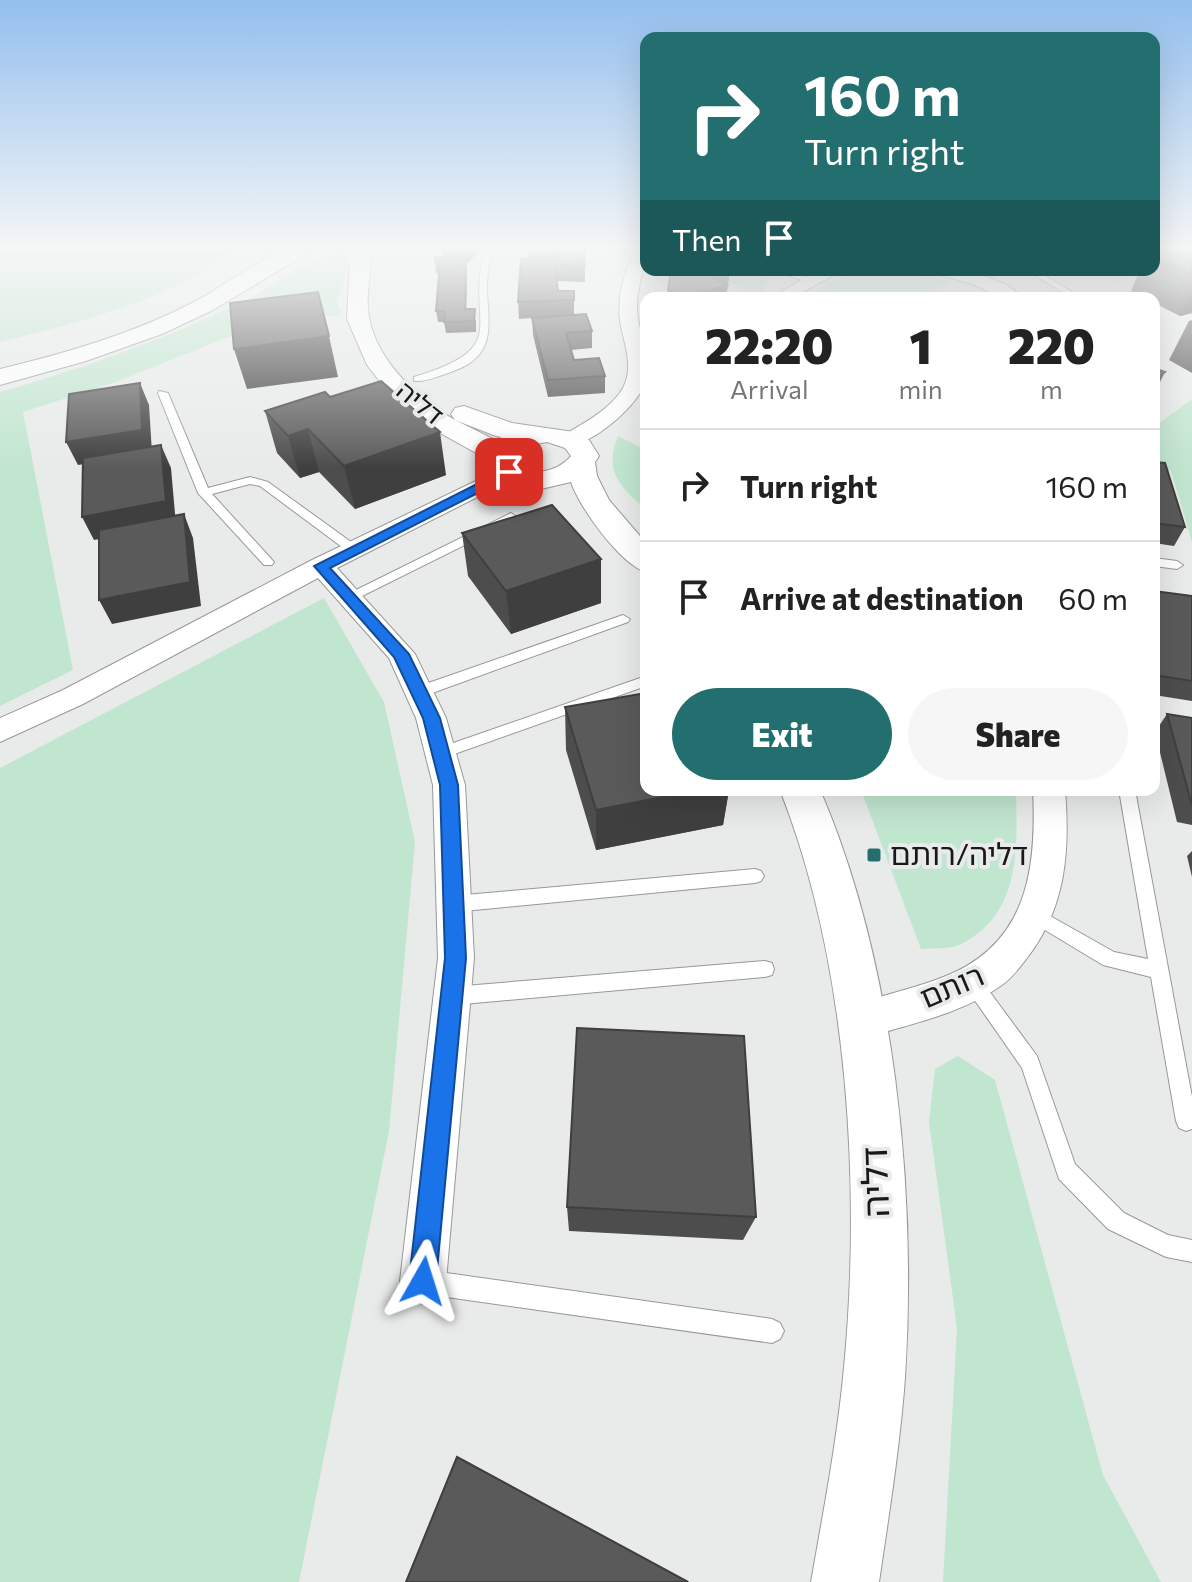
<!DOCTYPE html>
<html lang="en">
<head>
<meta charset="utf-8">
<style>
	:root { --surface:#fff; --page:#f6f6f6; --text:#222; --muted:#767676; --line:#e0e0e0; --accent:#236e6e }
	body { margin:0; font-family:Commissioner,"Noto Sans Hebrew",sans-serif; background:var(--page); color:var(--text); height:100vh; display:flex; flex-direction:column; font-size:30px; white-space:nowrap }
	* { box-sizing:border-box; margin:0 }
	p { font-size:26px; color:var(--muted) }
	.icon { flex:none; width:44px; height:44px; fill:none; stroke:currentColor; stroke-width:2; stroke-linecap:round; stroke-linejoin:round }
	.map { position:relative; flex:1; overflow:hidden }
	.drawer { position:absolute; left:640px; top:292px; width:520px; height:504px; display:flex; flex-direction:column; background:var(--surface); border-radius:16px; box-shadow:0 8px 32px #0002 }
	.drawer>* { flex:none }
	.hud { position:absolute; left:640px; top:32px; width:520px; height:244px; border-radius:16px; box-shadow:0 8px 32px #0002; background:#236e6e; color:#fff; overflow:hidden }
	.pin { position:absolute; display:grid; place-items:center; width:68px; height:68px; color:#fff; margin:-34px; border-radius:16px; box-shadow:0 4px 12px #0006 }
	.me { position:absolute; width:88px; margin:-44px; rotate:6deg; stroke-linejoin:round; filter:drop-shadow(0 0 6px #0008) }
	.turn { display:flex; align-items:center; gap:28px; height:168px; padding:0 32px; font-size:36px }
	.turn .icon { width:104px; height:104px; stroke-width:2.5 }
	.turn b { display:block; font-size:56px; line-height:68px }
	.then { display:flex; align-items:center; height:76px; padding:0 32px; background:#0003; gap:16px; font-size:30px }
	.eta { display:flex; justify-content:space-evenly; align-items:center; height:136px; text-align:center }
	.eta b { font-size:48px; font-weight:800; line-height:56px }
	.cta { display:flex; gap:16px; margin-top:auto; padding:16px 32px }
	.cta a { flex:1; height:92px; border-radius:48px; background:var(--accent); color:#fff; font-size:32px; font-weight:800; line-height:92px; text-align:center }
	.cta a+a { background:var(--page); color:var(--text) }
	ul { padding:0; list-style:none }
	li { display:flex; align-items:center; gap:24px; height:112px; padding:0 32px; border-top:2px solid var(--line) }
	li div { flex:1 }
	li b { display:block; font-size:30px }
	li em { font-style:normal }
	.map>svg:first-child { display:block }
	.green { fill:#c1e6cf }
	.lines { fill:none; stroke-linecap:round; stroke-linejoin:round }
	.service-casing { stroke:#979898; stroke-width:2 }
	.minor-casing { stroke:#979898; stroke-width:2 }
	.tertiary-casing { stroke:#979898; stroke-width:2 }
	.service { fill:#fff; fill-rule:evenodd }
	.minor { fill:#fff; fill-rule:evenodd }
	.tertiary { fill:#fff; fill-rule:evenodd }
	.wall { fill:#4e4d4d }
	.shaded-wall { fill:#403f3f }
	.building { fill:#5b5a5a; stroke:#403f3f; stroke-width:2 }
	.route { fill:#1a73e8; stroke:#114b97; stroke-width:2 }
	.poi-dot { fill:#236e6e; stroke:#e9eaea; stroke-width:3 }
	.labels { text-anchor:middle; stroke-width:8; stroke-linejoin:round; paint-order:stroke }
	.far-street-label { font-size:26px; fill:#19191a; stroke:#e9eaea }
	.poi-label { font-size:30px; fill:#19191a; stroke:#e9eaea; text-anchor:start }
	.street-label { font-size:30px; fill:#19191a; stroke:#e9eaea }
	.near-street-label { font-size:36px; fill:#19191a; stroke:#e9eaea }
</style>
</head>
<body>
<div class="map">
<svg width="1192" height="1582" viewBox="0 0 1192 1582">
	<rect width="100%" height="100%" fill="#e9eaea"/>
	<path class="green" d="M0,247H239C173,300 80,322 0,342Z
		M338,255L345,258L348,269L337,303L342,315L276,318L116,382L23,412L73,670L0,706V392C81,369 159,341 235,306C268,292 304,258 338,255Z
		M708,270H745L768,280L759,298Z
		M893,272L951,281L922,298H820L812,294C835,275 863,274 893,272Z
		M1192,399V542L1171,471L1154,469V427Z
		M618,436L646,450V510C621,487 603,472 618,436Z
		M324,598L384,702L415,842L389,1131L299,1582H0V768Z
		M861,790H1016C1017,848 1022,915 959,945C949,949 933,948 921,949Z
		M958,1056L995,1080L1103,1475L1161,1582H943L957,1328L929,1122L935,1069Z"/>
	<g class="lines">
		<g class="service-casing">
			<path id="service" d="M486,247H494C490,262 486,275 487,290C489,328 496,357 451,372C439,376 426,382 414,381V377C518,346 462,323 486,247Z
				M775,270H787L813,280L806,282Z
				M1026,270H1036L1082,298H1072Z
				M159,391L168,393L208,488L250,477L268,482L358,547V553H350L260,486L250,484L212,494L274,562L272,565H264L198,493L158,393Z
				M511,513L517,517L515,520L354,600H344L342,597Z
				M1154,558L1177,561L1183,565L1177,569L1154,566Z
				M623,615L630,619L628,622L424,696L419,697L412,692L414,688Z
				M646,676V686L446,757L441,759L433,753L436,749Z
				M1119,790H1135L1192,1097V1129L1186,1131L1179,1128L1176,1121L1151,977L1103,965L1030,921L1027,916L1030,911L1036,908L1114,952L1148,959Z
				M755,869L761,871L764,876L761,881L755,883L454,912L448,909L445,904L448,899L454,896Z
				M765,961L772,963L774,969L772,975L765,977L452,1005L445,1002L443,996L445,990L452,987Z
				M971,973L978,976L1037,1056L1075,1164L1124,1213L1168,1235L1192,1240V1262L1166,1257L1108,1229L1059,1179L1022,1068L962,982L964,976Z
				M425,1270L772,1319L780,1323L784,1331L780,1339L772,1343L425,1294L417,1290L413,1282L417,1274Z"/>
		</g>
		<g class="minor-casing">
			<path id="minor" d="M637,247H646C646,268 636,287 637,309C638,333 652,359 645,383C638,406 587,450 564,445L561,440L564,435C584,423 611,409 623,388C635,366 623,342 620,320C617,294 625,270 637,247Z
				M818,270H843L792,298H771Z
				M934,270C963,270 1001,275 1023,298H1001L973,284L936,274Z
				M509,465L517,467L520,472L517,477L337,568L415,654L446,718L465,785L474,958L446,1281L439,1297L423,1304L407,1297L400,1281L438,958L433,785L416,718L389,658L318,578L83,704L0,742V718L63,690L312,560Z
				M1033,790H1065C1070,851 1066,908 1027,958C1020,967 1012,978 1002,985C962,1014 907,1025 860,1039L846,1034L841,1021L846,1008C877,996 910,990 941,978C1027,946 1037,871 1033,790Z"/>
		</g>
		<g class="tertiary-casing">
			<path id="tertiary" d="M292,247L315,249L211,311L162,334L86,361L0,385V369C67,353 135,333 196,301C228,284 257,259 292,247Z
				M330,247H360L370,258C372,275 366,292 368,308C371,356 416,398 455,420L451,414L455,408L464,406L512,423L574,432L589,440L599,456L595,462L597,476L609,500L646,543V572C621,565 579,507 571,482L541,489L504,481L483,457L417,420L392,397L367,365L347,319L350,260ZM455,420L496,436L501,437L497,441ZM547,442L565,448L571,456C557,473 525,480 514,456L521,447Z
				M1154,247H1172L1192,256V270L1154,254Z
				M780,790H820C895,963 917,1191 905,1378C900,1446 889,1514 879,1582H811C823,1514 836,1446 843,1378C862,1192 849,964 780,790Z"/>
		</g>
		<use href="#service" class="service"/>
		<use href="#minor" class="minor"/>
		<use href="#tertiary" class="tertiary"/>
	</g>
	<path class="wall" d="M445,247H483L468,263L458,262L467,274L466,309L476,320V332L446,333L444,322H438L436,311L439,273H436L435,262L443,257V250Z
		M585,247V282L556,281L558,291H574V315L592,331V348L571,350L574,360L605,376V393L548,397L533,335L532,318L519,319L518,302L528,258V248Z
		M1192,247V313L1180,316L1154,303V298H1145L1131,291L1140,270H1154V252Z
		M730,270L726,298H667L668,290Z
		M1192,320V373L1169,360L1189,321Z
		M330,397L446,475L355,509L319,472L300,478L277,453L265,411Z
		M1154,462L1185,527L1174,546L1154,543Z
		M462,533L601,603L511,634L468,576Z
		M1154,591L1192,596V701L1154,695Z
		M565,707L646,790H729L723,825L596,850L566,750Z
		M1167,714L1192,718V825L1177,822L1155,732Z
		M1192,851V877L1187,856Z
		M567,1207L756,1217L743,1240L569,1231Z"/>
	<path class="shaded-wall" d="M472,247H483L468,263L467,252Z
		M584,247L585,260L583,266L582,253Z
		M466,264L467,274L466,320L465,309Z
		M730,270L726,298H686L709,276Z
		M1192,291V313L1180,316Z
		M329,336L338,377L247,389L234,349Z
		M1165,372L1159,384L1154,387V379Z
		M140,383L149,405L152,453L78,465L66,442Z
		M308,429L319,472L300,478L288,436Z
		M440,432L446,475L355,509L344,466Z
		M161,445L171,468L176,525L94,540L82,517Z
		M184,514L193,538L201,606L112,624L99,600Z
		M601,559V603L511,634L506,591Z
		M699,790H729L723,825L596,850V810Z
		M457,1457L464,1460L689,1582H688Z"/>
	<path class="building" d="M445,247H472L467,252L443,250Z
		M528,247H584L582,253L585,266L555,265L558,291H574V300L518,302L521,259L557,257L559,250L528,248Z
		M1177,247H1192V274L1154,256V252Z
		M435,257H457V264H466L465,309H475L474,321L444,322L445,311H436L440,262H435Z
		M671,270H728L709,276L727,285L683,298L668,290Z
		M318,292L329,336L234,349L230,303Z
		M974,293L1005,297V298H974Z
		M586,314L592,331L566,333L574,360L599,358L605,376L548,380L532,318Z
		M1154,368L1165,372L1154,379Z
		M381,381L440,432L344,466L308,429L288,436L265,411L325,392L330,397Z
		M140,383L142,430L66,442L69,394Z
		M161,445L166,501L82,517L83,458Z
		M1154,462L1165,463L1185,527L1154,523Z
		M552,505L601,559L506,591L462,533Z
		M184,514L190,582L99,600V530Z
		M1154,591L1192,596V681L1154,675Z
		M646,693V790H699L596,810L565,707Z
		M1167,714L1192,718V805Z
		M577,1028L744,1036L756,1217L567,1207Z
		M457,1457L688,1582H406Z"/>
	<linearGradient id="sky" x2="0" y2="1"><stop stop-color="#93bfee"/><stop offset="0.53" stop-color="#f5f6f6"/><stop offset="1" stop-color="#f5f6f6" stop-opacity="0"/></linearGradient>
	<rect width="1192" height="468" fill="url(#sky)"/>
	<path class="route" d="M509,468L515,472L513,475L330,568L409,654L440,718L458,785L466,958L436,1281L432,1291L423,1295L413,1291L409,1281L445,958L440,785L423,718L394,657L314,566Z"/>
	<rect class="poi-dot" x="866" y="847" width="16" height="16" rx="4"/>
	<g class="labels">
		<g class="far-street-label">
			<text transform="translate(420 403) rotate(39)" y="9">דליה</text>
		</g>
		<g class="poi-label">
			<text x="890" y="865">דליה/רותם</text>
		</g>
		<g class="street-label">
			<text transform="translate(952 987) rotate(-23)" y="10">רותם</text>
		</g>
		<g class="near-street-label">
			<text transform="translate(875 1182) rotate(-92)" y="13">דליה</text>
		</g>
	</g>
</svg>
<div class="pin" style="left:509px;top:472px;background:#d93025"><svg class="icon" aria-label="arrive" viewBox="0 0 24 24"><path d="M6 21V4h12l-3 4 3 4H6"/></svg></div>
<svg class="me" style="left:423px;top:1281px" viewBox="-20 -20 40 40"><path d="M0-17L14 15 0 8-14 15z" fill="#1a73e8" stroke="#fff" stroke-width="4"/></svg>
<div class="hud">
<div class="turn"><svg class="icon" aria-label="right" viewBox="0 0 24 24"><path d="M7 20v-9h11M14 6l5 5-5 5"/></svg><div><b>160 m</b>Turn right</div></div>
<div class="then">Then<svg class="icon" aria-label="arrive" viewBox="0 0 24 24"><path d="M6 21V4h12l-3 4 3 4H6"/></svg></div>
</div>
<section class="drawer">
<div class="eta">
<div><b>22:20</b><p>Arrival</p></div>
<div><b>1</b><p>min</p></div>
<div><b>220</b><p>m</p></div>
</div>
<ul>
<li><svg class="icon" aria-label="right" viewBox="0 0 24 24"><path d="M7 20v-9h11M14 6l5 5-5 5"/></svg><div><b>Turn right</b></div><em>160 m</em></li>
<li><svg class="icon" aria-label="arrive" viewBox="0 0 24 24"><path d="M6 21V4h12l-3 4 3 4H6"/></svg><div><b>Arrive at destination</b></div><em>60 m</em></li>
</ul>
<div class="cta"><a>Exit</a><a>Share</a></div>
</section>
</div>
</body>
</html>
